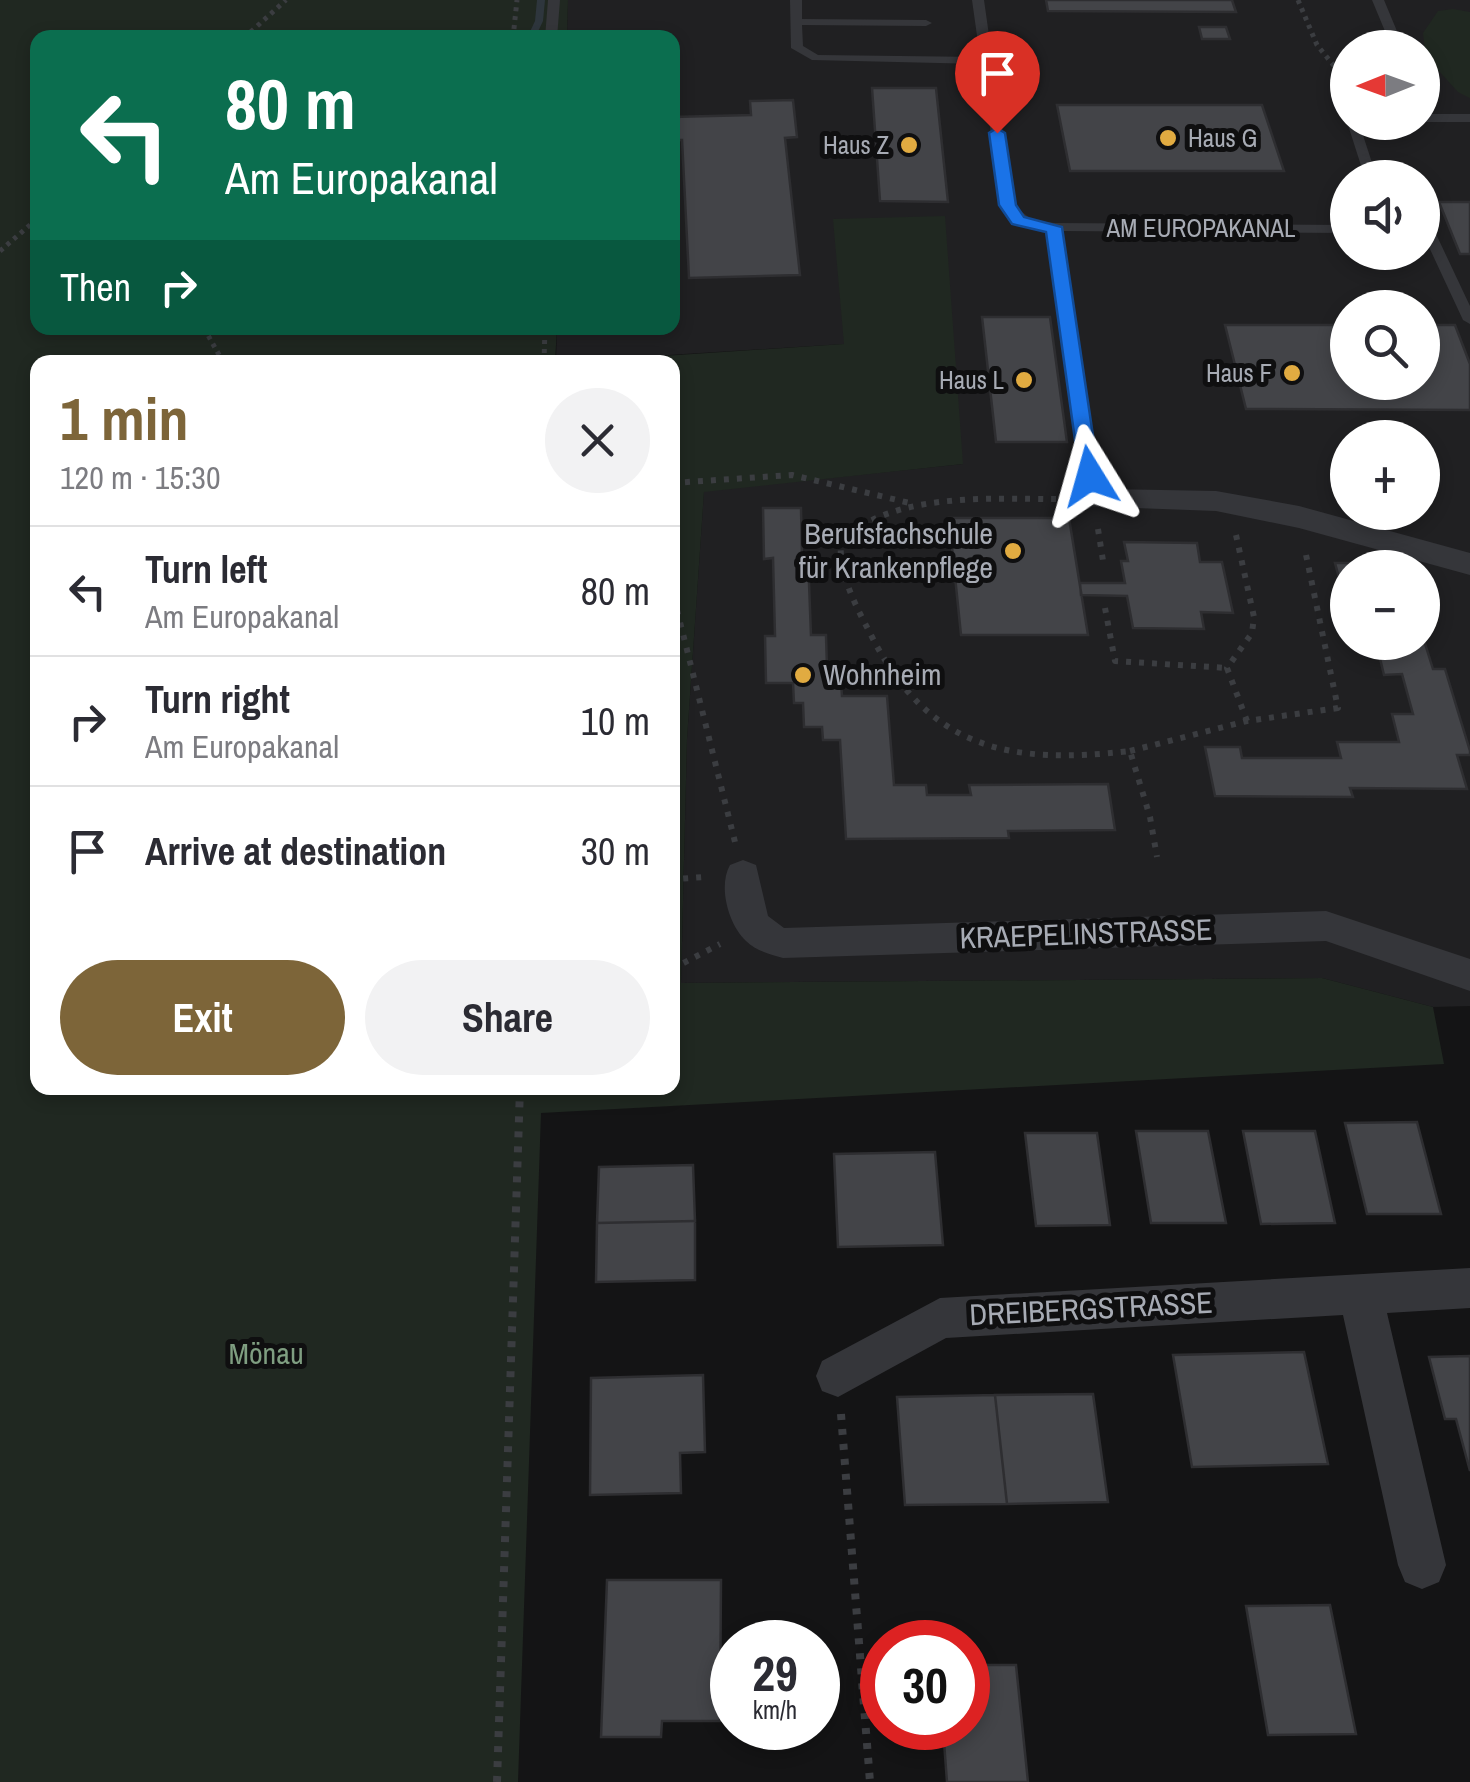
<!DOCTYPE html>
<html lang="en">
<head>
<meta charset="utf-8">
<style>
	:root { --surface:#fff; --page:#f2f2f3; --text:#2b2b33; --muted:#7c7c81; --line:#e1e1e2; --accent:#7d6539 }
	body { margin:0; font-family:"Archivo Narrow",sans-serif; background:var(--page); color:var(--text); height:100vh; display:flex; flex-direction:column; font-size:38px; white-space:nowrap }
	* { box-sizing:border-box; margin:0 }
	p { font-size:32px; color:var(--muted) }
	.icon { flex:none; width:55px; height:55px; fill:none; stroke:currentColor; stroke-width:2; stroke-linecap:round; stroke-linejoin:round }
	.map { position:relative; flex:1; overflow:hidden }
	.sheet { position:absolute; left:30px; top:355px; width:650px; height:740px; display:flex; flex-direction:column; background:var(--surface); border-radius:20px; box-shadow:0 5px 15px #0003 }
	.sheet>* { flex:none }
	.banner { position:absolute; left:30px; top:30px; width:650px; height:305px; border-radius:20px; box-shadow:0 5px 15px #0003; background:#0b6e4f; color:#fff; overflow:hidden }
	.needle { width:65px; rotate:269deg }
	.controls { position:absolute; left:1330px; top:30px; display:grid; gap:20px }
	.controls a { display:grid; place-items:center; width:110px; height:110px; border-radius:50%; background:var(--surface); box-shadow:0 5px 15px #0003; font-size:50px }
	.speed { position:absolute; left:710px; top:1620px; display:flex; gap:20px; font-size:50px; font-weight:700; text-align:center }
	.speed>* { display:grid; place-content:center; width:130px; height:130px; border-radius:50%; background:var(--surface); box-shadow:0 5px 15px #0003; line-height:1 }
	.speed small { font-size:25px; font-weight:400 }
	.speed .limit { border:15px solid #d22; background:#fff; color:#111 }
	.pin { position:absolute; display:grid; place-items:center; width:85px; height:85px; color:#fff; margin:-102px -42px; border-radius:50% 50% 50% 0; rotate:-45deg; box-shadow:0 0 10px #0007 }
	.pin .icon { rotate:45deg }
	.me { position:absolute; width:110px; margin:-55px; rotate:352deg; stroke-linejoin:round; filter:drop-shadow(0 0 8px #0008) }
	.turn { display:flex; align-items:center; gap:35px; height:210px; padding:0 30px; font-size:45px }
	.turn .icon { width:130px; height:130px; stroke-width:2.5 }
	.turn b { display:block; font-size:70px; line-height:85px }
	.then { display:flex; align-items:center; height:95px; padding:0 30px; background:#0003; gap:20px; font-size:38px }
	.round { display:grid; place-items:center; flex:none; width:105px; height:105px; border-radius:52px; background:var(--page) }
	.summary { display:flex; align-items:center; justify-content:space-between; height:170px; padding:0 30px }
	h1 { font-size:60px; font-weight:800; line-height:75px; color:var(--accent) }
	.action { display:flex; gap:20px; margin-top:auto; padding:20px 30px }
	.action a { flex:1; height:115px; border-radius:60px; background:var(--accent); color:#fff; font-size:40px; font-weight:800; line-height:115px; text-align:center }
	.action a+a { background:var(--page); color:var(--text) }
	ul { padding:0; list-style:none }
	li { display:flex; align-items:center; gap:30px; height:130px; padding:0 30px; border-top:2px solid var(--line) }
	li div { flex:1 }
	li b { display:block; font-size:38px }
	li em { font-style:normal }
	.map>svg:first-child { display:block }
	.built { fill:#202022; fill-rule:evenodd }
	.green { fill:#202821 }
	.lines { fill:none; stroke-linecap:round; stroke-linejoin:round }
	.stream { fill:#2e363d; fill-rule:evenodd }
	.building { fill:#434448; stroke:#2e2e31; stroke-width:2.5 }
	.path-far2 { stroke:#3b3d41; stroke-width:5; stroke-dasharray:4 5; stroke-linecap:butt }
	.path-far1 { stroke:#3b3d41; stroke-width:6; stroke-dasharray:5 8; stroke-linecap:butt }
	.path { stroke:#3b3d41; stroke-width:8; stroke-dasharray:6 9; stroke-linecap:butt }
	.service { fill:#35363a; fill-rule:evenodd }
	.minor { fill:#35363a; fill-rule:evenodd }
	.route { fill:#1a73e8; stroke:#114b97; stroke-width:2.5 }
	.poi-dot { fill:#e1ab41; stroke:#0f0f10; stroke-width:4 }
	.labels { text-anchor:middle; stroke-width:10; stroke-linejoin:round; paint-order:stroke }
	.far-poi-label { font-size:25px; fill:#a7abb4; stroke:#0f0f10; text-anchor:end }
	.far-street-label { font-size:25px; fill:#a7abb4; stroke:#0f0f10 }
	.poi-label { font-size:30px; fill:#a7abb4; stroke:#0f0f10; text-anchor:end }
	.street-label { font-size:30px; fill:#a7abb4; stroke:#0f0f10 }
	.park-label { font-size:30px; fill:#7f9e81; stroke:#0f0f10 }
</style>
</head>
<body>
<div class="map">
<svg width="1470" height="1782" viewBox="0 0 1470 1782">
	<rect width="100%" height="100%" fill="#141415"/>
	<path class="built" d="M568,0H1470V1006L1433,1007L1322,978L681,983L687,739L704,491L963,464L844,344L556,362L557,328H672V38L567,37ZM1348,48H1422V122H1348ZM1348,178H1422V252H1348ZM1348,308H1422V382H1348ZM1348,438H1422V512H1348ZM1348,568H1422V642H1348Z"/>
	<path class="green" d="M0,0H568L567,37L38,38V328H557L555,362H38V1088H672V362H573L844,344L833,219L945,216L963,464L704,492L687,739L681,983L1322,978L1433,1007L1444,1064L541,1113L518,1782H0Z
		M1453,9L1470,12V98L1458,92L1426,57L1423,33L1438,11Z"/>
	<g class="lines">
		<path class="stream" d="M537,0H545L543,21L535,38H527L535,21Z"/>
	</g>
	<path class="building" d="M1046,0H1232L1236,12L1048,11Z
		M1199,27H1226L1230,39H1202Z
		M872,88H936L948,202L880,201Z
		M793,100L797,137L785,138L800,275L689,278L682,140H672V117L751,115L750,101Z
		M1057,105H1262L1284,171H1070Z
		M1439,202H1470V254H1460Z
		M982,317H1050L1067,442H996Z
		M1225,325H1348V382H1422V325H1455L1470,364V410L1246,409Z
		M763,508H801L802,556H808L811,635H826L827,667H840L842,696H887L894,785H926L927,795H971L969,785L1108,784L1115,830L1008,831L1009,838L846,839L840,740H823L822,727H804L803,703H794L793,683H766L765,636H775L773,558L764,559Z
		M949,518H1069L1088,635H961Z
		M1124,542L1197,543L1200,562H1222L1233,613L1201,612L1204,629L1133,628L1127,596L1081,595L1080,583H1125L1121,561H1128Z
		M1335,563H1381L1382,568H1348V619L1339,600H1345Z
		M1422,634L1433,669H1445L1470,751V755H1457L1467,789L1350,788L1353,797L1215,796L1205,747H1240L1242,758H1341L1337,742H1399L1392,714H1413L1402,674L1384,675L1376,642H1422Z
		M1417,1122L1441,1214H1367L1345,1123Z
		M1136,1131H1208L1226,1223H1151Z
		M1243,1131H1315L1335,1223L1261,1224Z
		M1025,1133H1097L1110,1225L1036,1226Z
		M935,1152L943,1245L838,1247L834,1154Z
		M693,1165L695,1221L597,1223L599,1167Z
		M695,1221V1280L596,1282L597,1223Z
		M1304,1352L1328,1464L1192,1467L1173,1355Z
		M1470,1356V1471L1456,1419H1445L1429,1357Z
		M703,1375L705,1452L680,1453L681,1493L590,1495L591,1378Z
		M1093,1394L1108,1502L1007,1504L995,1395Z
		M995,1395L1007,1504L905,1505L897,1397Z
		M607,1580H721L720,1721H662L661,1737H601Z
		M1330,1605L1356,1734L1268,1735L1246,1606Z
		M968,1665H1016L1028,1782H947L943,1728H968Z"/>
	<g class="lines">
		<path class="path-far2" d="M1298,0L1317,45L1348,83
			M244,38L286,0
			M513,38L517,0
			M0,251L38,218
			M204,328L223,362
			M544,362L545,328"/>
		<path class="path-far1" d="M672,483L792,475L914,504
			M1056,499C987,499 897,492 841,540C838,574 856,606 871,635C929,750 1010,765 1130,751L1150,817L1157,857
			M1098,529L1104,567
			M1236,535L1254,617L1252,633L1227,668L1247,721
			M1105,608L1115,661L1227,668
			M677,610L735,842
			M1130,751L1247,721L1338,708L1305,550
			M672,874L678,879L704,877
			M672,969L720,944"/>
		<path class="path" d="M841,1414L870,1782
			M497,1782L520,1088"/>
		<path class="service" d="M548,0H560L557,38H545Z
			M790,0H802V19L926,20L932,23L926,26L802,25L803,46L818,55L980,57L972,0H984L1013,205L1032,220L1054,223L1348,225V233L1061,231L1093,452L1086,457L1081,455L1048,230L1017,223L1001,205L981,64L812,60L791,48Z
			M1372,0H1384L1404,48H1392Z
			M1422,114H1470V122H1422Z
			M1350,122H1364L1360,126L1377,178H1365L1348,125Z
			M1422,213L1428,217L1470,306V324L1463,320L1422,232Z"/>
		<path class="minor" d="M1086,442L1097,445L1107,489L1216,491L1299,506L1470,553V575L1299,528L1216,511L1082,506L1077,499L1071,452L1075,445Z
			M743,860L756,865L768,916L784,928L1326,911L1470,959V991L1326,941L783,958C770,954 756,951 746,941C728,924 718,886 730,865Z
			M1470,1268V1308L1387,1313L1446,1565L1439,1582L1422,1589L1405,1582L1398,1565L1343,1315L946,1338L838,1397L822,1391L816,1376L822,1361L940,1298Z"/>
	</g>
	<path class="route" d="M997,128L1005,133L1016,205L1024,217L1062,227L1099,476L1096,480L1090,482L1080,476L1046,232L1012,224L999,205L989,133Z"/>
	<g class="poi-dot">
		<circle cx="1168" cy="138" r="10"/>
		<circle cx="909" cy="145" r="10"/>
		<circle cx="1292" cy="373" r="10"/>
		<circle cx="1024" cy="380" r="10"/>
		<circle cx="1013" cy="551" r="10"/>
		<circle cx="803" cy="675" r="10"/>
	</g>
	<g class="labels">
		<g class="far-poi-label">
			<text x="1188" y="147" text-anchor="start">Haus G</text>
			<text x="889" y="154">Haus Z</text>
			<text x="1272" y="382">Haus F</text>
			<text x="1004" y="389">Haus L</text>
		</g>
		<g class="far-street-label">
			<text x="1201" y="237">AM EUROPAKANAL</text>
		</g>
		<g class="poi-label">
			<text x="993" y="544">Berufsfachschule<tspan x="993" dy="34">für Krankenpflege</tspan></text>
			<text x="823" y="685" text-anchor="start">Wohnheim</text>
		</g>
		<g class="street-label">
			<text transform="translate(1086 934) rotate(-2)" y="10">KRAEPELINSTRASSE</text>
			<text transform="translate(1091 1309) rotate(-3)" y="10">DREIBERGSTRASSE</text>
		</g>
		<g class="park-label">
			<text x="266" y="1364">Mönau</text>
		</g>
	</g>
</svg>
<div class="controls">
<a><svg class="needle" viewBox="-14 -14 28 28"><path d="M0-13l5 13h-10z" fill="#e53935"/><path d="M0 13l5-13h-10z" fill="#7c7c81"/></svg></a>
<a><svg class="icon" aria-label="sound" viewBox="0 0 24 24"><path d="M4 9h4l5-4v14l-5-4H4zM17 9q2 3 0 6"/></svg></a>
<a><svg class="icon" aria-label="search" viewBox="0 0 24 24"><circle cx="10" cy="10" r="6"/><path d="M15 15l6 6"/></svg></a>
<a>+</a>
<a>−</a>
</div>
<div class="speed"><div>29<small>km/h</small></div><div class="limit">30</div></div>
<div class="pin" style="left:997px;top:133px;background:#d93025"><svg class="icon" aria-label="arrive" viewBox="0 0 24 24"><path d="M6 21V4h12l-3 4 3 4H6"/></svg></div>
<svg class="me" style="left:1090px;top:476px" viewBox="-20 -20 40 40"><path d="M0-17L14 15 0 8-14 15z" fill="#1a73e8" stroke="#fff" stroke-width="4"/></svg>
<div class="banner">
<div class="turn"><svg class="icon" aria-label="left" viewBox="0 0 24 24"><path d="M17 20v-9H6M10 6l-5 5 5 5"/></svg><div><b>80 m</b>Am Europakanal</div></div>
<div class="then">Then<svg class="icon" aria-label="right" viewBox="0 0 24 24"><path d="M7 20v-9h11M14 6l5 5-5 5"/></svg></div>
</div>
<section class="sheet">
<div class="summary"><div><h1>1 min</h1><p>120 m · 15:30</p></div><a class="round"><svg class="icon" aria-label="close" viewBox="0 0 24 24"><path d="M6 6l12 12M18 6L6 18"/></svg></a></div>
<ul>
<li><svg class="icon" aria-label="left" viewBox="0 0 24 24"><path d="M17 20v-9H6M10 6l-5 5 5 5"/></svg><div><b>Turn left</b><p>Am Europakanal</p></div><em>80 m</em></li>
<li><svg class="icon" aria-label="right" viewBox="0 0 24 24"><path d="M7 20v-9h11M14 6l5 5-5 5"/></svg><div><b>Turn right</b><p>Am Europakanal</p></div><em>10 m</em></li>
<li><svg class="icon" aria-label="arrive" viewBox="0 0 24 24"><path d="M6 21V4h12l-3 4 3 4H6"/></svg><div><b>Arrive at destination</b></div><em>30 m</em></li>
</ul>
<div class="action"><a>Exit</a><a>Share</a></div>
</section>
</div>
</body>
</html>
